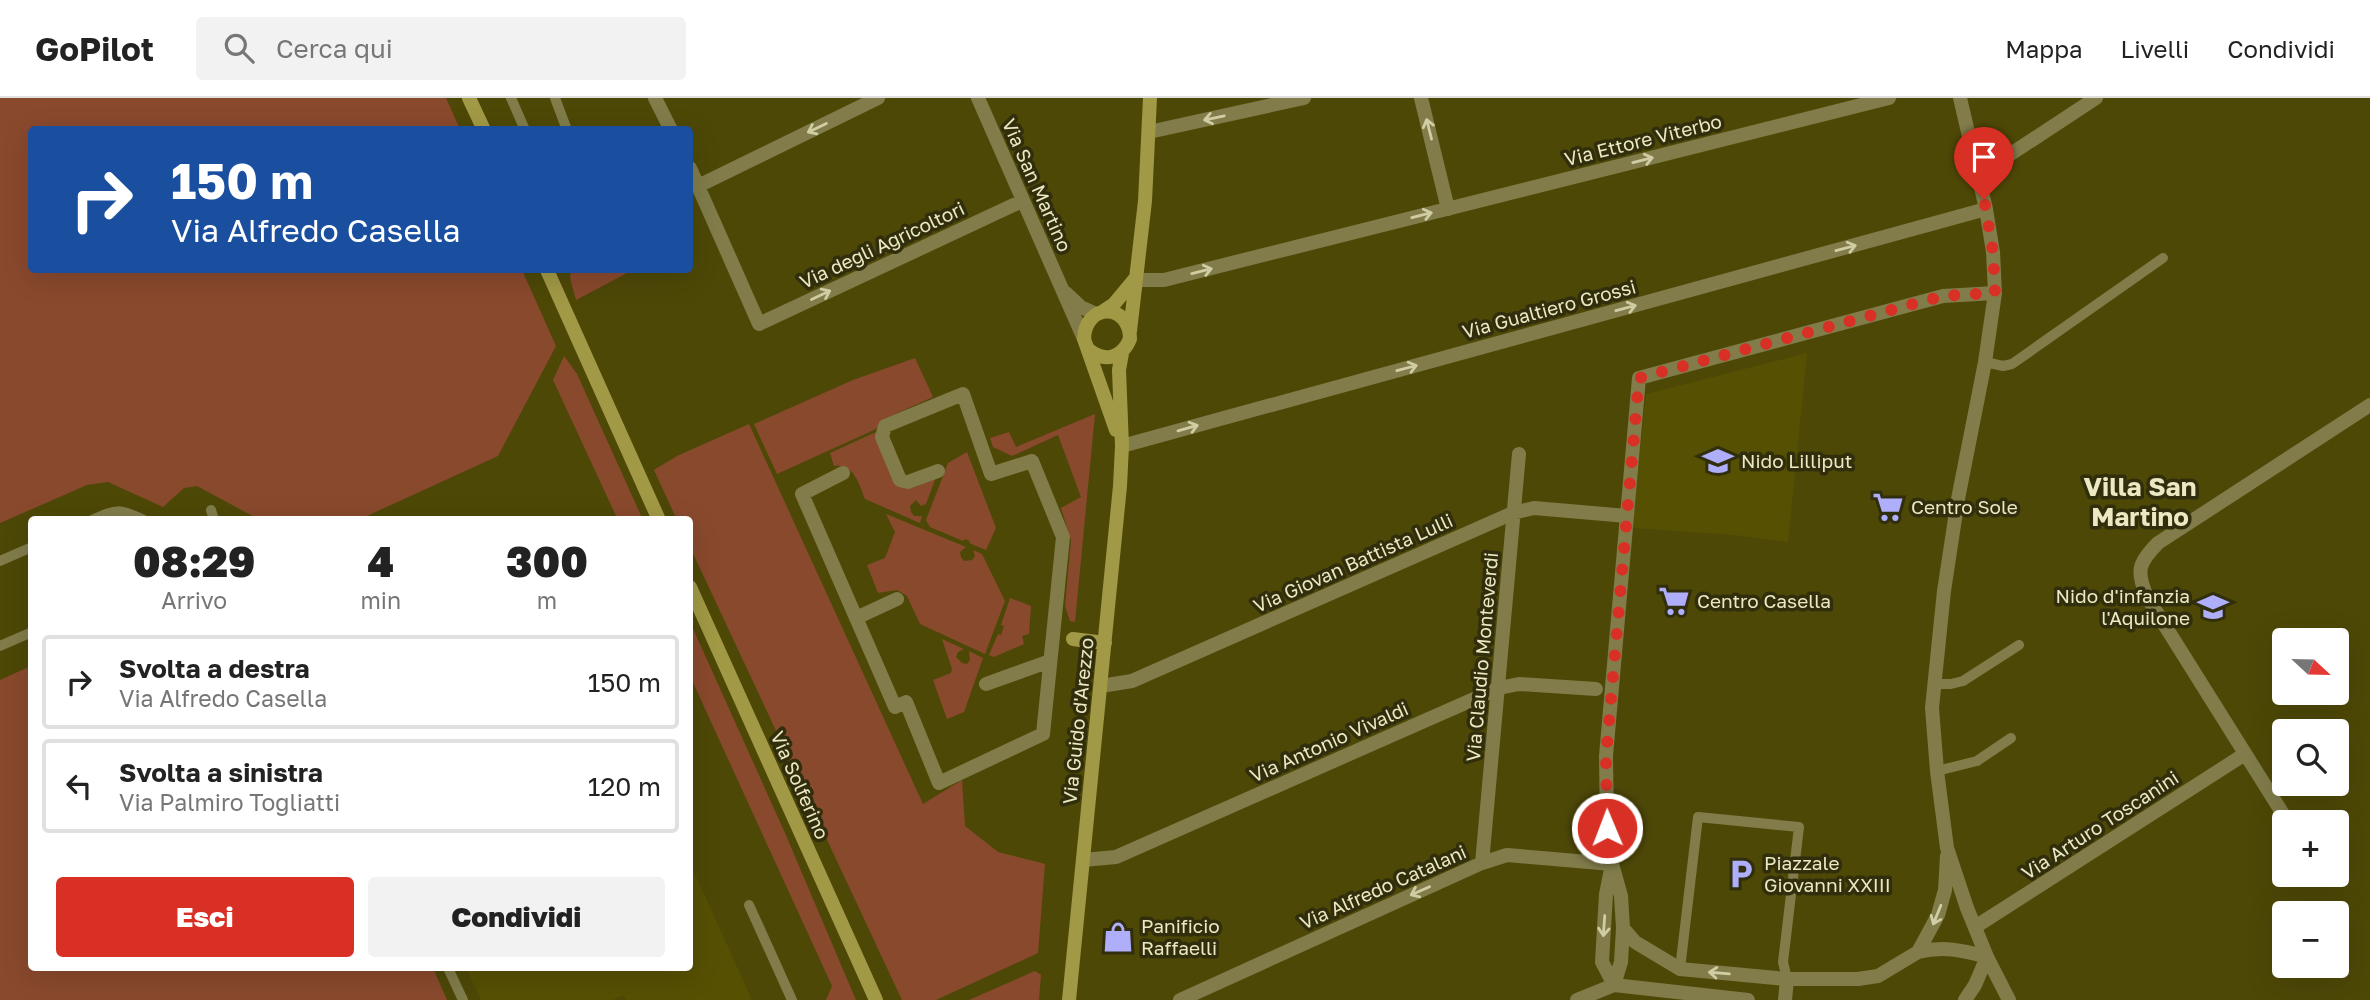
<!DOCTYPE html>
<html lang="it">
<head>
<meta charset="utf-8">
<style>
	:root { --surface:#fff; --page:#f2f2f2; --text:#222; --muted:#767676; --line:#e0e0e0; --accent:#d93025 }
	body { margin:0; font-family:"Golos Text",sans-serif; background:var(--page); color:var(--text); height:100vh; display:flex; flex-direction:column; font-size:26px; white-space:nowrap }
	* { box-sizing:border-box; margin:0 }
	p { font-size:23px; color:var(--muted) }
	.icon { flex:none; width:38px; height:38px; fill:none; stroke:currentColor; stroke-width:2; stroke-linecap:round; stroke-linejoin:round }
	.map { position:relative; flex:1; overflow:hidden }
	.sheet { position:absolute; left:28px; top:418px; width:665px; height:455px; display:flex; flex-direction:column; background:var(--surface); border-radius:7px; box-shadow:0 7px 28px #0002 }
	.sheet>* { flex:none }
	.banner { position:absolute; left:28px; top:28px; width:665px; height:147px; border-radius:7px; box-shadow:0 7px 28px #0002; background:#1a4fa0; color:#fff; overflow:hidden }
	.needle { width:46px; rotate:112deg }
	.tools { position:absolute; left:2272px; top:530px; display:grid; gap:14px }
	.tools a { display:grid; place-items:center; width:77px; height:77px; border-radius:7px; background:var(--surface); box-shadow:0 7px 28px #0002; font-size:35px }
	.pin { position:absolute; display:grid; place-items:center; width:60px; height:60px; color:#fff; margin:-72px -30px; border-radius:50% 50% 50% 0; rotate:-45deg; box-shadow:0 0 7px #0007 }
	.pin .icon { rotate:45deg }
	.me { position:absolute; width:77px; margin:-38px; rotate:359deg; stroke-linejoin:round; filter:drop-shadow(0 0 5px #0008) }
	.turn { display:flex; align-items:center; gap:24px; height:147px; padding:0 28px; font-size:32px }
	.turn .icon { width:91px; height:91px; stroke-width:2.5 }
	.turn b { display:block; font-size:49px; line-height:60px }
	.eta { display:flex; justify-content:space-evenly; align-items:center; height:119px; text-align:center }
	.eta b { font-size:42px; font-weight:800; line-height:49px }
	.action { display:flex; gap:14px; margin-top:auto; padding:14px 28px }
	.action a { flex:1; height:80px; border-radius:7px; background:var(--accent); color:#fff; font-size:28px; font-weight:800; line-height:80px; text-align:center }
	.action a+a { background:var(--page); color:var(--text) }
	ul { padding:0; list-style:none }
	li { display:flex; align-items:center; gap:21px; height:94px; margin:0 14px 10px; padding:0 14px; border:4px solid var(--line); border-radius:7px }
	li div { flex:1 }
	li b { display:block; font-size:26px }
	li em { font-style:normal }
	header { display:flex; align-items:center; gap:42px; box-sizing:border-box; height:98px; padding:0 35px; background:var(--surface); border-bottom:2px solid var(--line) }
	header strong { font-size:33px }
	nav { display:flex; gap:38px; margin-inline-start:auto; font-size:24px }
	.search { width:490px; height:63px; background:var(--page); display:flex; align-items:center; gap:18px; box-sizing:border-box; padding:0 24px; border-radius:7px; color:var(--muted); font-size:26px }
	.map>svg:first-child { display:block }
	.built { fill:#565003 }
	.green { fill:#89492d }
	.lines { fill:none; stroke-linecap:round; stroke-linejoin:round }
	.lane { stroke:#817c4a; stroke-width:10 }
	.street { stroke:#817c4a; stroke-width:14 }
	.secondary { stroke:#a19945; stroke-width:14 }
	.oneway { stroke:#d0cda4 }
	.route { stroke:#d93025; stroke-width:12; stroke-dasharray:0 21.6 }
	.labels { text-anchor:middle; stroke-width:7; stroke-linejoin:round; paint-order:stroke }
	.street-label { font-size:19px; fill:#ebe8c2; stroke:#312e0d }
	.poi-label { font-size:19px; fill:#ebe8c2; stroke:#312e0d; text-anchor:start }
	.district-label { font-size:26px; font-weight:bold; fill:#ebe8c2; stroke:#312e0d }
</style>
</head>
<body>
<header>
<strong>GoPilot</strong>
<div class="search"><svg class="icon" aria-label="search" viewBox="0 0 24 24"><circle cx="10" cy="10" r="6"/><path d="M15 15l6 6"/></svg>Cerca qui</div>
<nav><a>Mappa</a><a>Livelli</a><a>Condividi</a></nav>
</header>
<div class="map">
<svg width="2370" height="902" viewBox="0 0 2370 902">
	<rect width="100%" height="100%" fill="#4e4807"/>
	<path class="built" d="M1807,255L1788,444L1734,437L1632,430L1646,296Z
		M690,765L752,902H626L623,897L613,902H481L466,870H690Z"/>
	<path class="green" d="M0,0H446L460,31L32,32V172H522L556,248L498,358L358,422H260L197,388L184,390L163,409L108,384L87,387L0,425Z
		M571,172H628L629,174L576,202L570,180Z
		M564,258L577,276L643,422H618L553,282Z
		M915,260L933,299L884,321L876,331L777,376L754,326L853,282Z
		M1095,316L1075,524L1070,523L1065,508L1071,442L1061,410L1081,399L1058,337L1012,358L993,349L990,340L1009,334L1016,349Z
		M749,326L923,706L962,682L965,728L998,754L1045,766L1038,855L936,902H902L690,449V422H677L654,372L677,358Z
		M876,334L879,348L906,390L915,389L936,379L926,406L921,408L916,402L910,408L911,414L914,418H922L920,425L865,401C859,386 854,365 834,368L830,355Z
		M967,354L996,430L986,452L969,445L970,443L965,441L963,443L930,429L926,422L948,365Z
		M886,416L966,449L960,454L961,459L964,463L972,462L975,458L973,452L982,456L1005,503L985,556L920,526L907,498L897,492L878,495L867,467L885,460L895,434Z
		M1010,500L1031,508L1029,536L1022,538L1024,546L994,559L989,557L998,536L1001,537L1004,528L1001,527Z
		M690,524L785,735L856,902H826L832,888L690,578Z
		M942,541L964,551L958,554L956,559L962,565L967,566L970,562L969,553L983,560L964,614L947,621L933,582L951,575L952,571Z
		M31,568L32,870H433L447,902H0V582Z
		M1035,873L1041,877L1039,902H969Z"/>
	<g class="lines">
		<path class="lane" d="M511,0L525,32
			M555,0L567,32
			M1985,264L2003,268L2012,266L2163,160
			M211,412L214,422
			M92,422C116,411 119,410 144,422
			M0,463L32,449
			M0,548L32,534
			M1934,586H1951L1963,583L2019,547
			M1937,673L1977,663L2011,640
			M749,807L792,902
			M448,870L463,902
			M1680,871L1698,719L1799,729L1783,864L1787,881"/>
		<path class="street" d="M655,0L671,32
			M978,0L1084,241
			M1421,0L1448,111
			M1960,0L1986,111L1993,154L1995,195L1985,264L1958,401L1944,493L1932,610L1937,673L1947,750L1967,810L1987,859L2009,902
			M1149,34L1304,0
			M690,70L759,226L1022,103
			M1977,72L1994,67L2096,0
			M698,88L878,0
			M1134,182H1164L1889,0
			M1066,195L1081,209L1096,216
			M1122,348L1986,111
			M843,375L802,396L895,609L906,604L939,685L1043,636L1063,439L1032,363L991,376L963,296L885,328L882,339L900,382L908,384L938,373
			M856,520L897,501
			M986,586L1050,563
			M1101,588L1132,583L1513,415L1534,410L1627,418
			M2288,724L2147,499C2136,473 2138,465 2158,445L2370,307
			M1083,762L1116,759L1499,590L1519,586L1596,591
			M1482,765L1519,356
			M1611,771L1606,796L1602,864L1614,887
			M1975,829L2245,656
			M1623,830L1635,844L1680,871L1787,881H1858L1878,878L1918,854L1938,817L1945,792L1947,758
			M1918,854C1943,848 1962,852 1987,859
			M1614,887L1621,864L1623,830L1621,798L1612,766L1607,730L1606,658L1639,280L1943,198L1995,195
			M1180,902L1482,765L1507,757L1612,766
			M1577,902L1614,887L1748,902
			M1785,902L1787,881
			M1965,902L1975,887L1987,859"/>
		<path class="secondary" d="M469,0L484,32
			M547,172L659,422
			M1102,214L1114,206L1134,182
			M1130,233L1145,103L1150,0
			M1089,252C1105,265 1122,260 1130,241C1130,205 1085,204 1084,241L1116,332
			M690,489L876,902
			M1073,541L1105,545
			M1069,902L1120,388L1122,348L1119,272L1122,255"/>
	</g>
	<defs><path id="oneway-shaft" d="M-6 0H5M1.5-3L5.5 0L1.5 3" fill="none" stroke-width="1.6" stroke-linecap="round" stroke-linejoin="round" transform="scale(1.75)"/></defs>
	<g class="oneway">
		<use href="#oneway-shaft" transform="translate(1214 20) rotate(168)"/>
		<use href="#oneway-shaft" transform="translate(817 30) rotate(154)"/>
		<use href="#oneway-shaft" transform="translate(1429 31) rotate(-104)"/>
		<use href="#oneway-shaft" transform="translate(1643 62) rotate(-14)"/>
		<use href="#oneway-shaft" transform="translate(1422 117) rotate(-14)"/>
		<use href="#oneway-shaft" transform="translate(1846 150) rotate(-15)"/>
		<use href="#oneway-shaft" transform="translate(1202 173) rotate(-14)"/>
		<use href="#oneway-shaft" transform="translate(821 197) rotate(-25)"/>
		<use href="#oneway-shaft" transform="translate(1626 210) rotate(-15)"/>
		<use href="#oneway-shaft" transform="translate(1407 270) rotate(-15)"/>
		<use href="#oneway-shaft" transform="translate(1188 330) rotate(-16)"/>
		<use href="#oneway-shaft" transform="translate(1420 793) rotate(156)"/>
		<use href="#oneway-shaft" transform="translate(1937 817) rotate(112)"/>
		<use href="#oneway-shaft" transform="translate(1604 828) rotate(94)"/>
		<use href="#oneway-shaft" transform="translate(1719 875) rotate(-175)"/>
	</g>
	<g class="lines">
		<path class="route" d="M1607,730L1606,658L1639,280L1943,198L1995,195L1993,154L1984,101"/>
	</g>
	<defs>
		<g id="school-bare" transform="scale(2.415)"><path d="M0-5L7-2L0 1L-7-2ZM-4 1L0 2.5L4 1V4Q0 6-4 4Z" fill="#aeaefa" stroke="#312e0d" stroke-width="2.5" paint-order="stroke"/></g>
		<g id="supermarket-bare" transform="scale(2.415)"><path d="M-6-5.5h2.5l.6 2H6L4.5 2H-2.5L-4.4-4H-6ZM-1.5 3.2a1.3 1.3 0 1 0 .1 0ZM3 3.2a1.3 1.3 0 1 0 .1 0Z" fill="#aeaefa" stroke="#312e0d" stroke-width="2.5" paint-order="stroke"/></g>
		<g id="parking-bare" transform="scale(2.415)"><path d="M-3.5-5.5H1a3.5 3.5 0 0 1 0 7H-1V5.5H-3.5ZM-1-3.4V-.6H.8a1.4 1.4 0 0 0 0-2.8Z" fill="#aeaefa" stroke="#312e0d" stroke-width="2.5" paint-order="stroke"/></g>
		<g id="shop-bare" transform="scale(2.415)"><path d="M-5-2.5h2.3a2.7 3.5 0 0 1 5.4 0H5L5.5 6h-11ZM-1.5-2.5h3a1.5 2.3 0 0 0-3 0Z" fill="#aeaefa" stroke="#312e0d" stroke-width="2.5" paint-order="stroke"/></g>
	</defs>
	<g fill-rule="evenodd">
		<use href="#school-bare" x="1718" y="363"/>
		<use href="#supermarket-bare" x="1888" y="409"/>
		<use href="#supermarket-bare" x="1674" y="503"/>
		<use href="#school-bare" x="2213" y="509"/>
		<use href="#parking-bare" x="1741" y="776"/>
		<use href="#shop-bare" x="1118" y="839"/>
	</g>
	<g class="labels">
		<g class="street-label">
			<text transform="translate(1643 42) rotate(-14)" y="7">Via Ettore Viterbo</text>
			<text transform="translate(1037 87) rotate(66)" y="7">Via San Martino</text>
			<text transform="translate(882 147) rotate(-25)" y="7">Via degli Agricoltori</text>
			<text transform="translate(1549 211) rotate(-15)" y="7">Via Gualtiero Grossi</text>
			<text transform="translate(1353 465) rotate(-24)" y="7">Via Giovan Battista Lulli</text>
			<text transform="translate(1482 559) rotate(-85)" y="7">Via Claudio Monteverdi</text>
			<text transform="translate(1078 623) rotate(-84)" y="7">Via Guido d'Arezzo</text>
			<text transform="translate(1329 644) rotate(-24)" y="7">Via Antonio Vivaldi</text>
			<text transform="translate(800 687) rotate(66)" y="7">Via Solferino</text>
			<text transform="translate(2100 727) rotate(-33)" y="7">Via Arturo Toscanini</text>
			<text transform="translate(1383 789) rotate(-24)" y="7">Via Alfredo Catalani</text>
		</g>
		<g class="poi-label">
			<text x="1741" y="370">Nido Lilliput</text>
			<text x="1911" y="416">Centro Sole</text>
			<text x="2190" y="505" text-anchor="end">Nido d'infanzia<tspan x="2190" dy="22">l'Aquilone</tspan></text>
			<text x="1697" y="510">Centro Casella</text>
			<text x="1764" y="772">Piazzale<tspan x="1764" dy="22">Giovanni XXIII</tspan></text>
			<text x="1141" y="835">Panificio<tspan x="1141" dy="22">Raffaelli</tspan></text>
		</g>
		<g class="district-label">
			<text x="2140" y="398">Villa San<tspan x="2140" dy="30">Martino</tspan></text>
		</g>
	</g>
</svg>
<div class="tools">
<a><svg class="needle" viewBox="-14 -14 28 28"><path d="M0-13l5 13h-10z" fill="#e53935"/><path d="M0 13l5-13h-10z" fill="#767676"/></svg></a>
<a><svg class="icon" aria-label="search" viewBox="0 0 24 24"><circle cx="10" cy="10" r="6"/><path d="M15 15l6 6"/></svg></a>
<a>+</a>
<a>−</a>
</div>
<div class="pin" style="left:1984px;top:101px;background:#d93025"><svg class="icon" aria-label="arrive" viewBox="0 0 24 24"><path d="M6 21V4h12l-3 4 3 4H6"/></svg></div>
<svg class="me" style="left:1607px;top:730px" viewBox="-20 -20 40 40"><circle r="17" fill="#d93025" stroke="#fff" stroke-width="3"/><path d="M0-11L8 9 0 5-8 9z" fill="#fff"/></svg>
<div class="banner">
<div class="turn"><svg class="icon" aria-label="right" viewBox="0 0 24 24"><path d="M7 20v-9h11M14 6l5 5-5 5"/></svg><div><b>150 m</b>Via Alfredo Casella</div></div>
</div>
<section class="sheet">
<div class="eta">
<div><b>08:29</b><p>Arrivo</p></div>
<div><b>4</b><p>min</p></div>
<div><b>300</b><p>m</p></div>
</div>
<ul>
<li><svg class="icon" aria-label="right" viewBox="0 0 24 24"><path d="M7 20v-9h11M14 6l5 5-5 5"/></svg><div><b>Svolta a destra</b><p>Via Alfredo Casella</p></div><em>150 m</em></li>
<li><svg class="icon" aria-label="left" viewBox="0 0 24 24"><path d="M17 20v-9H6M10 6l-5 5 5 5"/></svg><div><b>Svolta a sinistra</b><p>Via Palmiro Togliatti</p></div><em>120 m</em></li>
</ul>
<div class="action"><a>Esci</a><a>Condividi</a></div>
</section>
</div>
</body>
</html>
